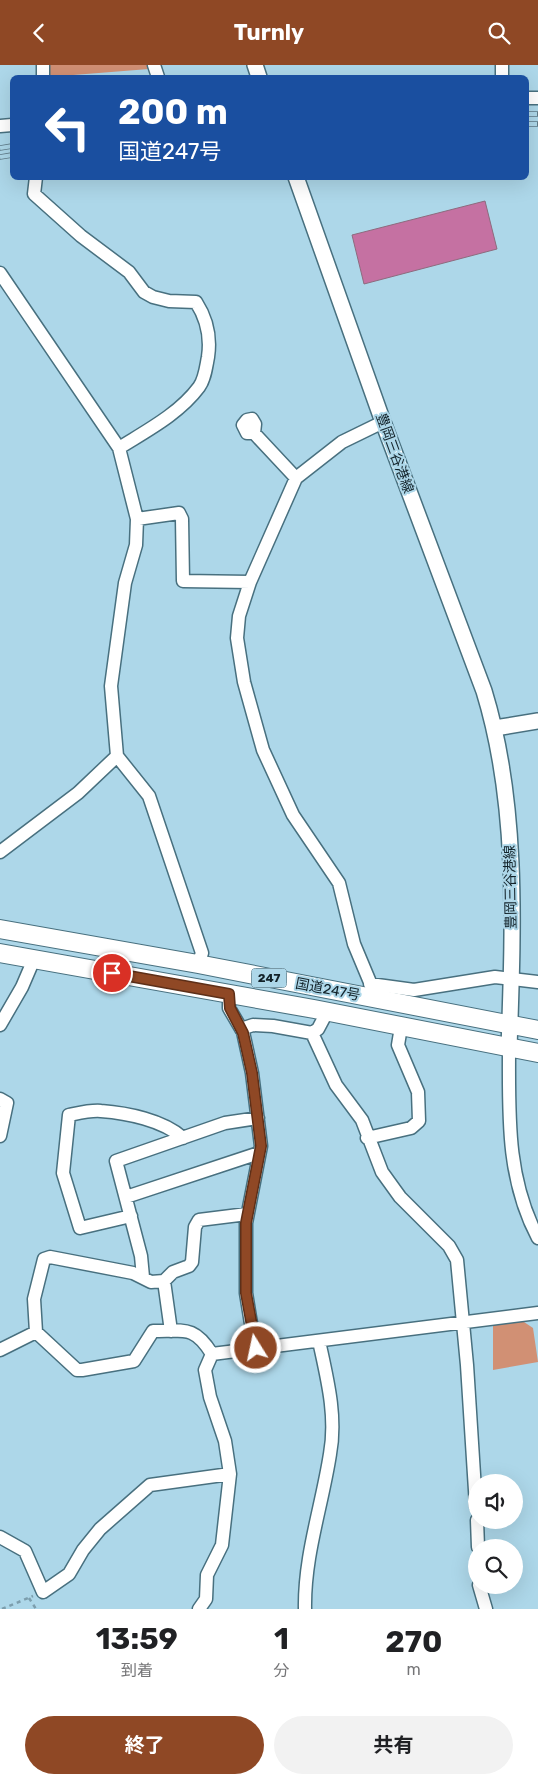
<!DOCTYPE html>
<html lang="ja">
<head>
<meta charset="utf-8">
<style>
	:root { --surface:#fff; --page:#f2f2f2; --text:#202124; --muted:#757577; --accent:#8f4825 }
	body { margin:0; font-family:Rubik,"Noto Sans JP",sans-serif; background:var(--page); color:var(--text); height:100vh; display:flex; flex-direction:column; font-size:19px; white-space:nowrap }
	* { box-sizing:border-box; margin:0 }
	p { font-size:16px; color:var(--muted) }
	.icon { flex:none; width:28px; height:28px; fill:none; stroke:currentColor; stroke-width:2; stroke-linecap:round; stroke-linejoin:round }
	.map { position:relative; height:1544px; overflow:hidden }
	.drawer { display:flex; flex-direction:column; background:var(--surface); flex:1 }
	.drawer>* { flex:none }
	.guide { position:absolute; left:10px; top:10px; width:519px; height:105px; border-radius:8px; box-shadow:0 5px 20px #0002; background:#1a4fa0; color:#fff; overflow:hidden }
	.tools { position:absolute; left:468px; top:1409px; display:grid; gap:10px }
	.tools a { display:grid; place-items:center; width:55px; height:55px; border-radius:50%; background:var(--surface); box-shadow:0 5px 20px #0002; font-size:25px }
	.pin { position:absolute; display:grid; place-items:center; width:42px; height:42px; color:#fff; margin:-21px; border:2px solid #fff; border-radius:50%; box-shadow:0 1px 5px #0007 }
	.me { position:absolute; width:55px; margin:-28px; rotate:350deg; stroke-linejoin:round; filter:drop-shadow(0 0 4px #0008) }
	.turn { display:flex; align-items:center; gap:18px; height:105px; padding:0 25px; font-size:22px }
	.turn .icon { width:65px; height:65px; stroke-width:2.5 }
	.turn b { display:block; font-size:35px; line-height:42px }
	.eta { display:flex; justify-content:space-evenly; align-items:center; height:85px; text-align:center }
	.eta b { font-size:30px; font-weight:700; line-height:35px }
	.button { display:flex; gap:10px; margin-top:auto; padding:10px 25px }
	.button a { flex:1; height:58px; border-radius:30px; background:var(--accent); color:#fff; font-size:20px; font-weight:700; line-height:58px; text-align:center }
	.button a+a { background:var(--page); color:var(--text) }
	header { display:flex; justify-content:space-between; align-items:center; height:65px; padding:0 25px; background:var(--accent); color:#fff; font-size:22px; font-weight:700 }
	.map>svg:first-child { display:block }
	.green { fill:#d19074 }
	.building { fill:#c571a2; stroke:#8d6b7e }
	.lines { fill:none; stroke-linecap:round; stroke-linejoin:round }
	.minor-casing { stroke:#48707f; stroke-width:15 }
	.major-casing { stroke:#48707f; stroke-width:18 }
	.highway-casing { stroke:#48707f; stroke-width:20 }
	.path { stroke:#7c9ead; stroke-width:2.5; stroke-dasharray:4 4; stroke-linecap:butt }
	.minor { stroke:#fff; stroke-width:12 }
	.major { stroke:#fff; stroke-width:15 }
	.highway { stroke:#fff; stroke-width:18 }
	.rail-casing { stroke:#5e7a87; stroke-width:5.5 }
	.rail { stroke:#add7e9; stroke-width:4; stroke-dasharray:11; stroke-linecap:butt }
	.route-casing { stroke:#5d2f18; stroke-width:12 }
	.route { stroke:#8f4825; stroke-width:9 }
	.labels { text-anchor:middle; stroke-width:4; stroke-linejoin:round; paint-order:stroke }
	.shield { fill:#add7e9; stroke:#405863; stroke-width:1 }
	.shield-label { font-size:12px; font-weight:bold; fill:#122229 }
	.street-label { font-size:14px; fill:#122229; stroke:#add7e9 }
</style>
</head>
<body>
<header><svg class="icon" aria-label="back" viewBox="0 0 24 24"><path d="M15 5l-7 7 7 7"/></svg>Turnly<svg class="icon" aria-label="search" viewBox="0 0 24 24"><circle cx="10" cy="10" r="6"/><path d="M15 15l6 6"/></svg></header>
<div class="map">
<svg width="538" height="1544" viewBox="0 0 538 1544">
	<rect width="100%" height="100%" fill="#add7e9"/>
	<path class="green" d="M49,0H148L149,4L48,12Z
		M521,1255L533,1263L538,1297L493,1305V1260Z"/>
	<path class="building" d="M485,136L497,184L364,219L352,170Z"/>
	<g class="lines">
		<g class="minor-casing">
			<path id="minor" d="M154,0L158,12
				M502,0V12
				M43,12V0
				M526,33H538
				M0,61L12,60
				M36,112L34,129L81,171L129,207L144,227L153,232L169,236L196,237C207,254 211,272 208,292C206,302 205,314 199,322C179,349 146,366 119,383
				M0,208L119,383L137,454L136,480L125,518L111,621L117,691L149,731L202,888L198,899
				M254,368L255,359L252,354L247,355L243,360L247,368H254L296,413
				M137,454L179,448L182,454L183,516L250,517
				M0,787L78,728L117,691
				M370,919L414,925L495,912L538,917
				M229,929V943L243,967L252,1008L261,1081L246,1158V1228L255,1283
				M377,934L354,879L339,818L293,750L263,685L244,617L237,573L239,551L250,517L296,413L342,377L383,357
				M0,960L22,922L34,894
				M241,964L253,960L273,961L312,968L318,964L327,947
				M312,968L336,1020L362,1055L382,1107L400,1132L449,1181L457,1195L467,1300L476,1441
				M509,983C509,1049 506,1113 538,1173
				M0,1034L7,1038L0,1071
				M367,1073L411,1063L419,1056L418,1027L398,980L401,962
				M126,1132L259,1088
				M131,1151L80,1163L63,1108L69,1050C79,1048 91,1045 101,1046C127,1048 163,1055 183,1073
				M143,1212L141,1191L116,1096L225,1058L258,1053
				M164,1216L171,1266
				M36,1267L34,1234L44,1194L50,1192L133,1208L151,1217L164,1216L173,1207L189,1201L192,1197L195,1162L199,1155L247,1149
				M0,1285L36,1267L77,1305H82L134,1296L153,1266C184,1266 194,1260 212,1289
				M212,1289L538,1248
				M477,1455L478,1482
				M0,1472L25,1486L43,1527L69,1509L83,1485L100,1464L150,1420L230,1409
				M479,1520L486,1544
				M199,1544L206,1534L207,1510L222,1480L230,1409L225,1376L210,1332L205,1305L212,1289
				M305,1544C304,1491 322,1441 330,1389C337,1351 327,1313 319,1276"/>
		</g>
		<g class="major-casing">
			<path id="major" d="M255,0L259,12
				M296,112L383,357L484,626C519,740 513,865 509,983
				M495,663L538,656"/>
		</g>
		<g class="highway-casing">
			<path id="highway" d="M0,864L198,899L538,965
				M0,888L314,944L538,988"/>
		</g>
		<path class="path" d="M29,1533L36,1544
			M2,1544L33,1531"/>
		<use href="#minor" class="minor"/>
		<use href="#major" class="major"/>
		<use href="#highway" class="highway"/>
		<g class="rail-casing">
			<path id="rail" d="M526,49H538
				M526,59H538
				M0,83L12,81
				M0,92L12,90"/>
		</g>
		<use href="#rail" class="rail"/>
	</g>
	<g class="lines">
		<g class="route-casing">
			<path id="route" d="M112,908L229,929L230,943L243,968L252,1008L261,1081L246,1158V1228L256,1283"/>
		</g>
		<use href="#route" class="route"/>
	</g>
	<g class="labels">
		<rect class="shield" x="251.5" y="903.5" width="35" height="19" rx="4"/>
		<g class="shield-label">
			<text x="269" y="917">247</text>
		</g>
		<g class="street-label">
			<text transform="translate(395 388) rotate(70)" y="5">豊岡三谷港線</text>
			<text transform="translate(510 822) rotate(-91)" y="5">豊岡三谷港線</text>
			<text transform="translate(328 924) rotate(11)" y="5">国道247号</text>
		</g>
	</g>
</svg>
<div class="tools">
<a><svg class="icon" aria-label="sound" viewBox="0 0 24 24"><path d="M4 9h4l5-4v14l-5-4H4zM17 9q2 3 0 6"/></svg></a>
<a><svg class="icon" aria-label="search" viewBox="0 0 24 24"><circle cx="10" cy="10" r="6"/><path d="M15 15l6 6"/></svg></a>
</div>
<div class="pin" style="left:112px;top:908px;background:#d93025"><svg class="icon" aria-label="arrive" viewBox="0 0 24 24"><path d="M6 21V4h12l-3 4 3 4H6"/></svg></div>
<svg class="me" style="left:256px;top:1283px" viewBox="-20 -20 40 40"><circle r="17" fill="#8f4825" stroke="#fff" stroke-width="3"/><path d="M0-11L8 9 0 5-8 9z" fill="#fff"/></svg>
<div class="guide">
<div class="turn"><svg class="icon" aria-label="left" viewBox="0 0 24 24"><path d="M17 20v-9H6M10 6l-5 5 5 5"/></svg><div><b>200 m</b>国道247号</div></div>
</div>
</div>
<section class="drawer">
<div class="eta">
<div><b>13:59</b><p>到着</p></div>
<div><b>1</b><p>分</p></div>
<div><b>270</b><p>m</p></div>
</div>
<div class="button"><a>終了</a><a>共有</a></div>
</section>
</body>
</html>
